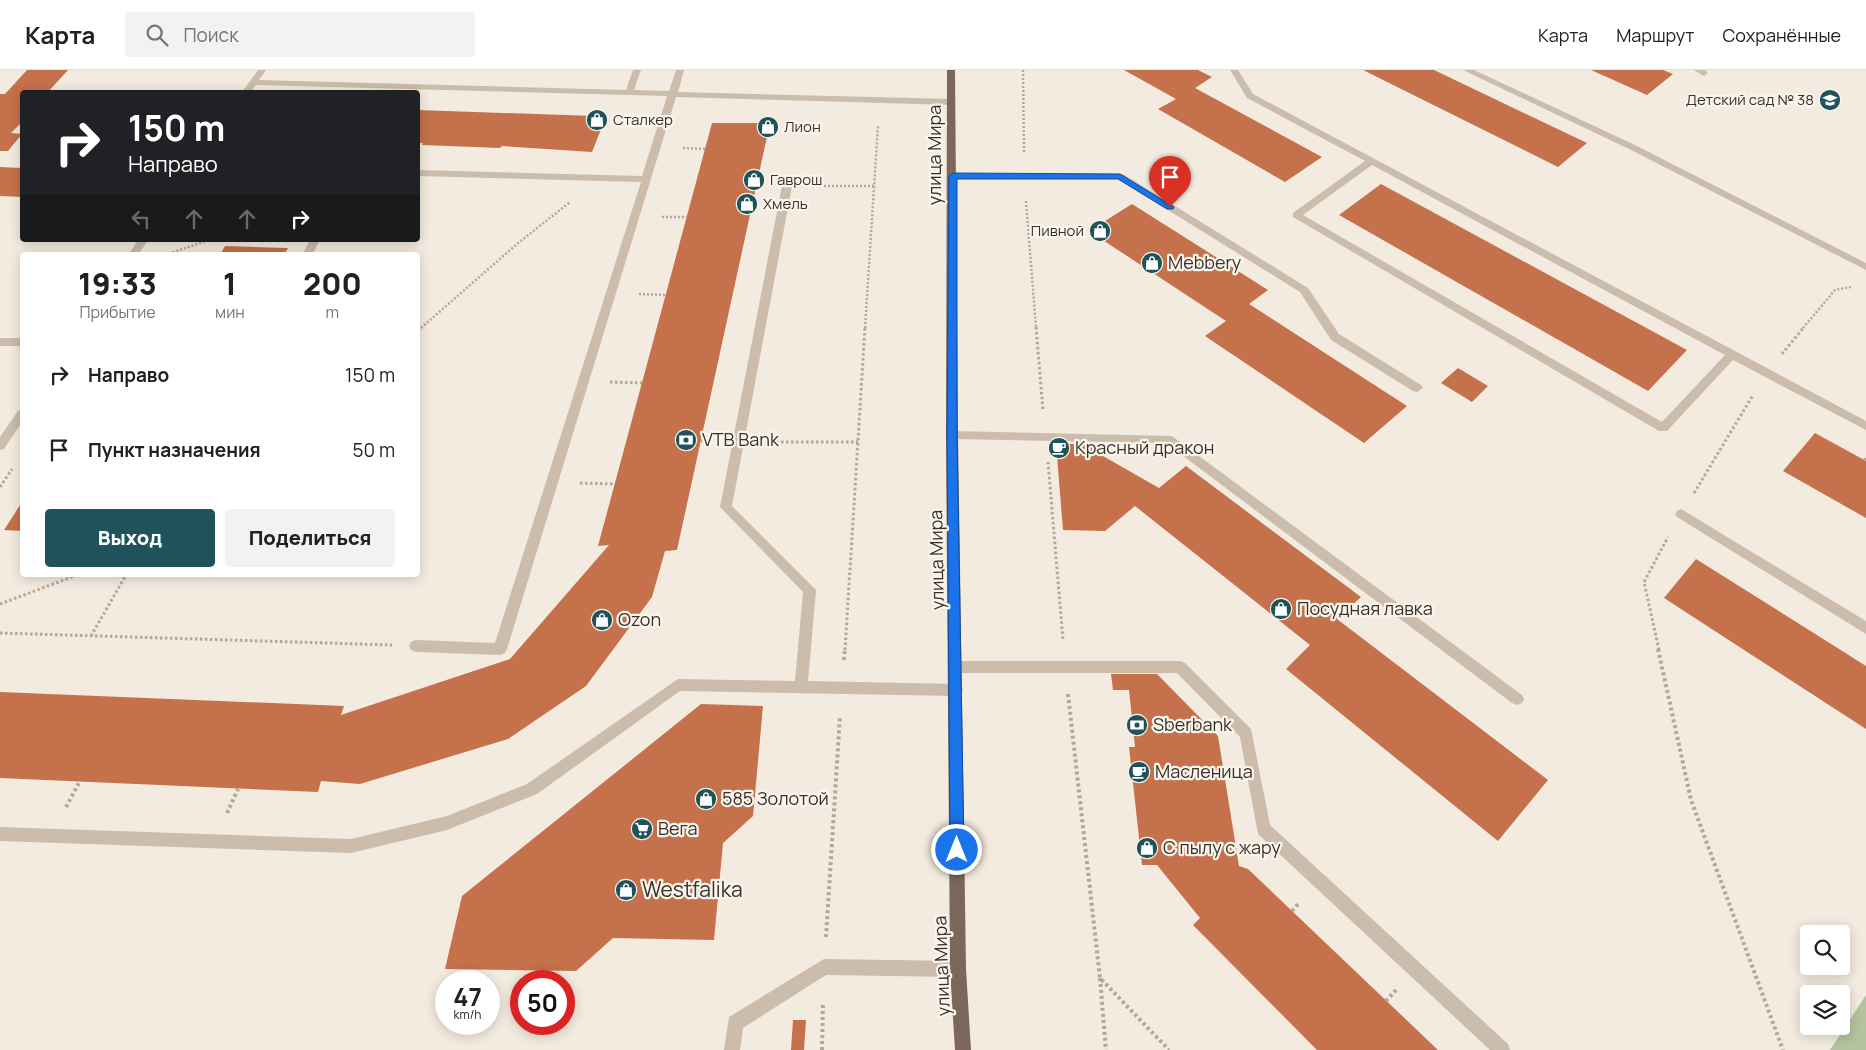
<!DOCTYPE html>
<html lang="ru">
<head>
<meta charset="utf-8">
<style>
	:root { --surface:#fff; --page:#f2f2f2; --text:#202124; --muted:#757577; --line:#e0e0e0; --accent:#1f525b }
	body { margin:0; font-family:Manrope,sans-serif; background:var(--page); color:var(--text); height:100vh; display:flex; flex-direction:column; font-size:19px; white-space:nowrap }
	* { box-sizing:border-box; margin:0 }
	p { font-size:16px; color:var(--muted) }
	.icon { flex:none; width:28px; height:28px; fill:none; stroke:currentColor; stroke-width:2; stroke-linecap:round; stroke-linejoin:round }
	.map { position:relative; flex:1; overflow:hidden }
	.details { position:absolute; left:20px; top:182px; width:400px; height:325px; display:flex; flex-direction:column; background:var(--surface); border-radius:5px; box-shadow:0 2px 12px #0003 }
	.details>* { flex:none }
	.top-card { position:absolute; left:20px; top:20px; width:400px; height:152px; border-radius:5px; box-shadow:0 2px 12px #0003; background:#202124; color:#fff; overflow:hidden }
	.buttons { position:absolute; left:1800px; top:855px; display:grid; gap:10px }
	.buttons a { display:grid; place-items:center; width:50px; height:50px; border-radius:5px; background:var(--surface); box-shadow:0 2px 12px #0003; font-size:25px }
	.speed { position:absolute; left:435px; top:900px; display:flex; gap:10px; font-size:25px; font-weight:700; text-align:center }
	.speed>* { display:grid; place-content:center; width:65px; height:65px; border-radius:50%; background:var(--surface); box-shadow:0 2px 12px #0003; line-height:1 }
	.speed small { font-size:12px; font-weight:400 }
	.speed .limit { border:8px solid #d22; background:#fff; color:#111 }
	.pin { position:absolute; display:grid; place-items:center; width:42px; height:42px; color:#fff; margin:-51px -21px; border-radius:50% 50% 50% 0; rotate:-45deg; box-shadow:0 0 5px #0007 }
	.pin .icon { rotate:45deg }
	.me { position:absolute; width:55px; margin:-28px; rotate:0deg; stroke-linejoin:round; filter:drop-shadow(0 0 4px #0008) }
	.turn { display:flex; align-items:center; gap:18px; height:105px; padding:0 25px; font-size:22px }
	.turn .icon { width:65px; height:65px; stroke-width:2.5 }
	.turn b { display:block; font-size:35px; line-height:42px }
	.lanes { display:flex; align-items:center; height:48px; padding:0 25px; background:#0003; justify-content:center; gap:25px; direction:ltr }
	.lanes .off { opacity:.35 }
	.eta { display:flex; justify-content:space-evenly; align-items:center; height:85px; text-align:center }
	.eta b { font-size:30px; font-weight:800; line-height:35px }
	.cta { display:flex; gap:10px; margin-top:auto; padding:10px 25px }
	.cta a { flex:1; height:58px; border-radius:5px; background:var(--accent); color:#fff; font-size:20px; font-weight:800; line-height:58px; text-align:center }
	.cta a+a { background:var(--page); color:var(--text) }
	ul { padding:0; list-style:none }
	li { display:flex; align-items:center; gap:15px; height:75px; padding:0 25px }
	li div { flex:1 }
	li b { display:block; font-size:19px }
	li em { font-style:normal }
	header { display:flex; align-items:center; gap:30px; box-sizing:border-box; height:70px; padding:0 25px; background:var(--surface); border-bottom:1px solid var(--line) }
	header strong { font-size:24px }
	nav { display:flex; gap:28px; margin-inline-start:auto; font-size:18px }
	.search { width:350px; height:45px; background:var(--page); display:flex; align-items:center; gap:12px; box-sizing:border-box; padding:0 18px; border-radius:5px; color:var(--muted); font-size:19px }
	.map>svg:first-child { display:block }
	.green { fill:#b4c29f }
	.building { fill:#c5714b }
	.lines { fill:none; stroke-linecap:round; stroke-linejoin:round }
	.path-far2 { stroke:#b7a695; stroke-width:2.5; stroke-dasharray:2 2; stroke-linecap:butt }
	.path-far1 { stroke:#b7a695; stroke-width:3; stroke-dasharray:2.5 2.5; stroke-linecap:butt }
	.path { stroke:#b7a695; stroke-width:4; stroke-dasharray:3 3; stroke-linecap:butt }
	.minor { fill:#cbbcab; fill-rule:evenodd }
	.major { fill:#7b685b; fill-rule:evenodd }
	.route { fill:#1a73e8; stroke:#114b97 }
	.labels { text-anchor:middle; stroke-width:4.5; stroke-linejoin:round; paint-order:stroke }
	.far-poi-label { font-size:15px; fill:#39302a; stroke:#faf5ec; text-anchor:start }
	.street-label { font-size:18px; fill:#39302a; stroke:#faf5ec }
	.poi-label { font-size:18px; fill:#39302a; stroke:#faf5ec; text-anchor:start }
	.near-poi-label { font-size:21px; fill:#39302a; stroke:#faf5ec; text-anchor:start }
</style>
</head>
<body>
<header>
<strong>Карта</strong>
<div class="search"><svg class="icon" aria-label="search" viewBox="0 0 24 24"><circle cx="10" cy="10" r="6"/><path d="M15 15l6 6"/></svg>Поиск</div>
<nav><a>Карта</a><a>Маршрут</a><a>Сохранённые</a></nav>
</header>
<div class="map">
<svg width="1866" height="980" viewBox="0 0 1866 980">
	<rect width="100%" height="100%" fill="#f3ebdf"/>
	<path class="green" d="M1866,925V980H1830Z"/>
	<path class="building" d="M27,0H68L48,22H22V52L11,63L22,64L8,81H0V24H5Z
		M1124,0H1198L1212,7L1195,18L1322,87L1285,112L1158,39L1176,29Z
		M1363,0H1434L1587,73L1558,97Z
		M1591,0H1663L1673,4L1647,25Z
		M418,40L594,46L593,48L605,49L592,82L502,76L500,78L422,75L423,73H418Z
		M712,53H770L677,480L665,481L652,527L586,616L508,669L360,714L321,711L318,722L0,708V622L344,636L341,645L510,589L609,475L598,476Z
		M0,97L22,98V127L0,126Z
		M1381,114L1687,280L1648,321L1339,145Z
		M1132,134L1268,220L1249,234L1407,336L1364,373L1205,266L1226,251L1089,161Z
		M225,176L288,178L284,185H220Z
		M1458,298L1488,316L1472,332L1441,313Z
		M1815,363L1866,391V448L1783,401Z
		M1056,374H1095L1096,382L1159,418L1186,396L1361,527L1337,549L1548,710L1498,771L1286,599L1310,575L1135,436L1105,461L1063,460Z
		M22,432V461L4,460Z
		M1696,489L1866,596V659L1664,528Z
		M1111,604H1157L1218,666L1239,796L1248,799L1438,980H1317L1193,855L1200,848L1157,795H1142L1129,677H1135L1129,620H1113Z
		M701,634L763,636L753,746L723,773L714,870L613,868L576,901L445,899L462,826Z
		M793,950H806L804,980H791Z"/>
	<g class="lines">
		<path class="path-far2" d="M1023,0L1024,82
			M683,78L705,79
			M812,116H874
			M1026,131L1036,258
			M662,147H687
			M165,185L209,170
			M639,224L666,225
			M421,258L517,174L570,132
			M865,258L878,55
			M1803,258L1835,220L1851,217"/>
		<path class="path-far1" d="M1036,257L1043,341
			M418,261L422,257
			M1782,284L1804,257
			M610,312L642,313
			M701,371H712
			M766,372H858
			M1864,390L1866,388
			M1048,392L1063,570
			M580,413L615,414
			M0,417L12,399
			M1694,423L1753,325
			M0,534L77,505
			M0,563L392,575
			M91,566L126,505
			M845,580L865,257
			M1659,580L1644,512L1668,467"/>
		<path class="path" d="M1658,579L1691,730L1783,980
			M844,590L845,579
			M1068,624L1100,908L1169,980
			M66,737L80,711
			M227,743L238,719
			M1292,841L1300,832
			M826,867L840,646
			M1100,908L1106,980
			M1386,931L1396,920
			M822,980L823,933"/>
		<path class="minor" d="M258,0H266L259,10L626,20L633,0H641L634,20L669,21L676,0H684L678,22L952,29L956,32L952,35L676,27L507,579L505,583L500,585L416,582L411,580L409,576L411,572L416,570L495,573L641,112L418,106V100L642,106L667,26L256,15L250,22H242Z
			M1230,0H1238L1253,24L1866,351V360L1733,290L1667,361H1659L1293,147V143L1365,91L1247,28ZM1372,95L1725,285L1662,352L1303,145Z
			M1463,0H1474L1635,75L1866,193V200L1629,79Z
			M1694,0H1705L1708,3L1704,6Z
			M953,103L1123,104L1308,218L1339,264L1421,315L1423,318L1417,322L1413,321L1331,270L1300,222L1118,109L950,108V104Z
			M787,113L792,116L732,436L816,520L808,611L956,614L961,616L963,620L961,624L956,626L680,621L537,724L447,760L351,783L0,771V757L351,769L447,746L527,714L678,609L795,611L803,522L720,437L782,116Z
			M138,170H148L138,185H128Z
			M310,170H320L312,185H302Z
			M0,268H22V276H0Z
			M22,340V352L4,379L0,380V367L18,341Z
			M952,361L1172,366L1522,625L1524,629L1522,633L1517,635L1512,633L1166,373L952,369L946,365Z
			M1681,439L1866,551V564L1677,447L1675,444L1677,441Z
			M956,591H1180L1185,593L1251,659L1270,755L1508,974L1510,980H1490L1258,764L1240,667L1177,603H956L951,601L949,597L951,593Z
			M824,889L958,891L964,893L966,899L964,905L958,907L826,905L743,958L740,980H724L729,947Z"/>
		<path class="major" d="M947,0H955L958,365L966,899L971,980H955L950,899L946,365Z"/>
	</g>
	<path class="route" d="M953,103L1120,104L1174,137L1173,139H1167L1118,109H957V365L964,780L962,784L957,786L952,784L950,780L947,365L949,106Z"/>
	<defs>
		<g id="school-disc" transform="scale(1.125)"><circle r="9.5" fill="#1f525b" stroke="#faf5ec"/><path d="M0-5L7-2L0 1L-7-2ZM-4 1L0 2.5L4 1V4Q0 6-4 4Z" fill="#fff"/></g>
		<g id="shop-disc" transform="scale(1.125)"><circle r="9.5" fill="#1f525b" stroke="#faf5ec"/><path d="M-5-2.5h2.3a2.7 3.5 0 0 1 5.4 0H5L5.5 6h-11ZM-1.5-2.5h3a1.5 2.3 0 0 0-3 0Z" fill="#fff"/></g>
		<g id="bank-disc" transform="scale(1.125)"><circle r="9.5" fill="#1f525b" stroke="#faf5ec"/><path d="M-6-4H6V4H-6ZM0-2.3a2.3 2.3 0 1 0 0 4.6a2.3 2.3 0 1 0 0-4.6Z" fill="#fff"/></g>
		<g id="cafe-disc" transform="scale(1.125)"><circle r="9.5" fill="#1f525b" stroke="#faf5ec"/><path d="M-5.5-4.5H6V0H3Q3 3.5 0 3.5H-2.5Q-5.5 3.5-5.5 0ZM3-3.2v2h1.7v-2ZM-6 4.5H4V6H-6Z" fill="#fff"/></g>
		<g id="supermarket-disc" transform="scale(1.125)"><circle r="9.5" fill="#1f525b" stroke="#faf5ec"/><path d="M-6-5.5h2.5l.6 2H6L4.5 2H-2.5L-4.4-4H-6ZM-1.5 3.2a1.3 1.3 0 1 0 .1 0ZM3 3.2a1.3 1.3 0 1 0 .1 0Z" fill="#fff"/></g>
	</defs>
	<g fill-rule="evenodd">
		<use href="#school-disc" x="1830" y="30"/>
		<use href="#shop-disc" x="597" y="50"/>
		<use href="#shop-disc" x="768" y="57"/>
		<use href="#shop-disc" x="754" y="110"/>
		<use href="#shop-disc" x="747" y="134"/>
		<use href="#shop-disc" x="1100" y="161"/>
		<use href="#shop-disc" x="1152" y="193"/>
		<use href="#bank-disc" x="686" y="370"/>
		<use href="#cafe-disc" x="1059" y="378"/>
		<use href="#shop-disc" x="1281" y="539"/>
		<use href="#shop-disc" x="602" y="550"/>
		<use href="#bank-disc" x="1137" y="655"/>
		<use href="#cafe-disc" x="1139" y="702"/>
		<use href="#shop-disc" x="706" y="729"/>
		<use href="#supermarket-disc" x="642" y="759"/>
		<use href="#shop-disc" x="1147" y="778"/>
		<use href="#shop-disc" x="626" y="820"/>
	</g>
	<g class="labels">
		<g class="far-poi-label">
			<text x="1814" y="35" text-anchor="end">Детский сад № 38</text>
			<text x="613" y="55">Сталкер</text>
			<text x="784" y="62">Лион</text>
			<text x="770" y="115">Гаврош</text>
			<text x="763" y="139">Хмель</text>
			<text x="1084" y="166" text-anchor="end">Пивной</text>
		</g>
		<g class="street-label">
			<text transform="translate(935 85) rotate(-90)" y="6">улица Мира</text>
			<text transform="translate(937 490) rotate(-91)" y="6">улица Мира</text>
			<text transform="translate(942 896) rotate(-92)" y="6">улица Мира</text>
		</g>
		<g class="poi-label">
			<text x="1168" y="199">Mebbery</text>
			<text x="702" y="376">VTB Bank</text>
			<text x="1075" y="384">Красный дракон</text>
			<text x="1297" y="545">Посудная лавка</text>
			<text x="618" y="556">Ozon</text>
			<text x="1153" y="661">Sberbank</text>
			<text x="1155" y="708">Масленица</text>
			<text x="722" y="735">585 Золотой</text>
			<text x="658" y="765">Вега</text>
			<text x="1163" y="784">С пылу с жару</text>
		</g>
		<g class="near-poi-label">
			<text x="642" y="827">Westfalika</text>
		</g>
	</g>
</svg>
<div class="buttons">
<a><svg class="icon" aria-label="search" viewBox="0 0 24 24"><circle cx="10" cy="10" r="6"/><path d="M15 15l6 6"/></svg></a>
<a><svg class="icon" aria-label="layers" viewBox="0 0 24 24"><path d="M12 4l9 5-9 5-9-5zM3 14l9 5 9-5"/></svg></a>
</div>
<div class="speed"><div>47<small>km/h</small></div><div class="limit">50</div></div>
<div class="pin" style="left:1170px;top:137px;background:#d93025"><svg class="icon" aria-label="arrive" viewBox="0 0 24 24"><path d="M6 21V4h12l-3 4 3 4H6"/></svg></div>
<svg class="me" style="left:957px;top:780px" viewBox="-20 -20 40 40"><circle r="17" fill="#1a73e8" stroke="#fff" stroke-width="3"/><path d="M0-11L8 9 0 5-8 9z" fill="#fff"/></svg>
<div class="top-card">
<div class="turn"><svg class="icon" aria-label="right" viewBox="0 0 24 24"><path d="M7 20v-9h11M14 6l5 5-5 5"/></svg><div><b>150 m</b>Направо</div></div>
<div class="lanes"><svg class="icon off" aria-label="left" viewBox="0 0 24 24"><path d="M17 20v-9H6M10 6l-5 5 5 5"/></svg><svg class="icon off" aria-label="ahead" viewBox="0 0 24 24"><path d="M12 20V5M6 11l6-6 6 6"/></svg><svg class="icon off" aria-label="ahead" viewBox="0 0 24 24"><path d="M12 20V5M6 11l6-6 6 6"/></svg><svg class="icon" aria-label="right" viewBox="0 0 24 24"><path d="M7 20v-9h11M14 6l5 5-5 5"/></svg></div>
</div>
<section class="details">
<div class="eta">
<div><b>19:33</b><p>Прибытие</p></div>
<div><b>1</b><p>мин</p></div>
<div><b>200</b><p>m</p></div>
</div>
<ul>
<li><svg class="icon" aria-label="right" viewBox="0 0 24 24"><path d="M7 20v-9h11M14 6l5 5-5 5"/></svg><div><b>Направо</b></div><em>150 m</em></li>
<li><svg class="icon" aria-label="arrive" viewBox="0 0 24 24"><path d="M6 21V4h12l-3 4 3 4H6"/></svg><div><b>Пункт назначения</b></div><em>50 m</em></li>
</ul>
<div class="cta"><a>Выход</a><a>Поделиться</a></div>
</section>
</div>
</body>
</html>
